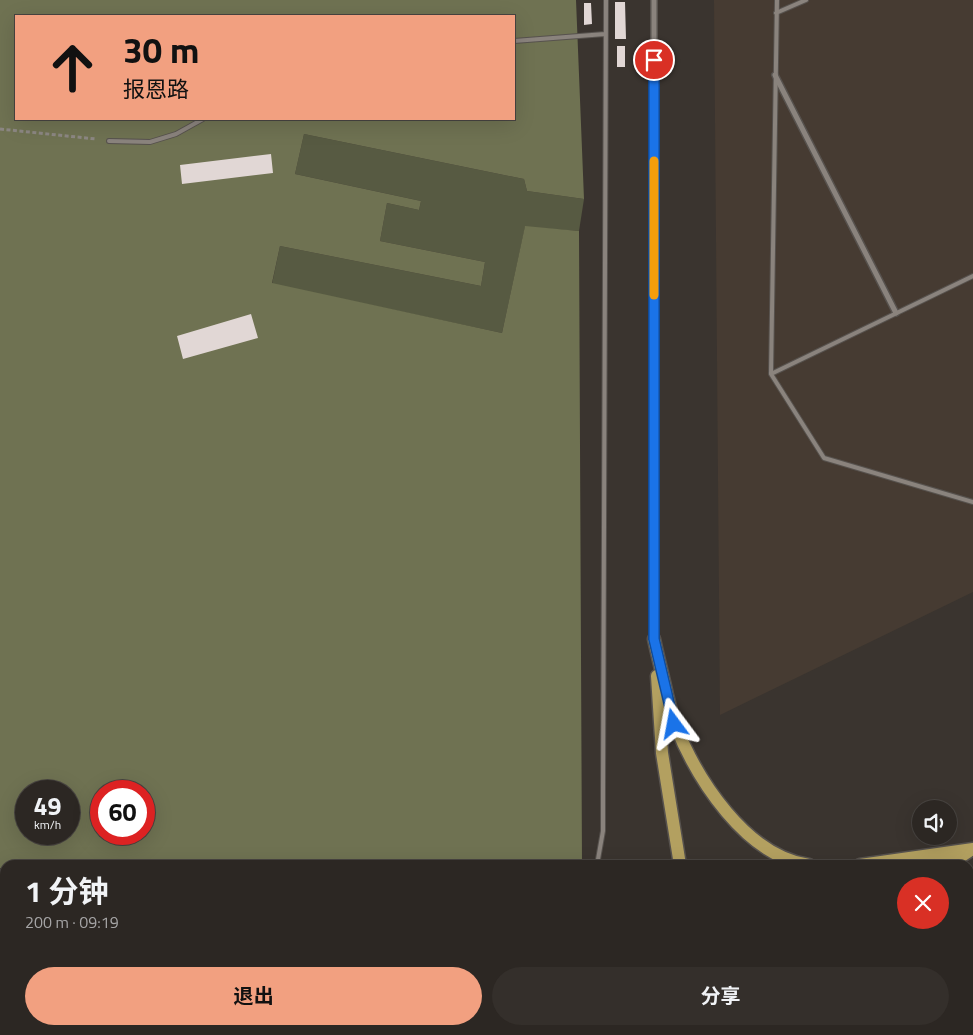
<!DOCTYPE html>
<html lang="zh">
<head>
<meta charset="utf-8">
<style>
	:root { --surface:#2c2723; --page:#342f2b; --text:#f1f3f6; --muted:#a6a5a6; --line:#484441; --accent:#f2a080 }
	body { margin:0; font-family:"Titillium Web","Noto Sans SC",sans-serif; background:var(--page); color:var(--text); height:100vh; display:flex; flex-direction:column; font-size:19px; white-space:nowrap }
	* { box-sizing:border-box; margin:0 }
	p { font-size:16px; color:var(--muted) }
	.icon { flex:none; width:28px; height:28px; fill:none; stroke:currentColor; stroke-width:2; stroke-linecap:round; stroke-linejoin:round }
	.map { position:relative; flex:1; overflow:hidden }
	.panel { position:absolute; left:0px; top:860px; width:974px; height:175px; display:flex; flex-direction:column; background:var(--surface); border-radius:15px 15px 0 0; box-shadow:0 5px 20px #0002,0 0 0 1px var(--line) }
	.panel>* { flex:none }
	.guide { position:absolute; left:15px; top:15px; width:500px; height:105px; border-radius:0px; box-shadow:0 5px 20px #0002,0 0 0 1px var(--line); background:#f2a080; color:#111; overflow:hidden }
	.buttons { position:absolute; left:912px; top:800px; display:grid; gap:10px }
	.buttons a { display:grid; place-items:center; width:45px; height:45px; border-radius:50%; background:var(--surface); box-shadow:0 5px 20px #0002,0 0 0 1px var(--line); font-size:25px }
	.speed { position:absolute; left:15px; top:780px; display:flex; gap:10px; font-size:25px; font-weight:700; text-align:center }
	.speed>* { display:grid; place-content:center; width:65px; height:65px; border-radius:50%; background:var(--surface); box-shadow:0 5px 20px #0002,0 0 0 1px var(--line); line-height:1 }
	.speed small { font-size:12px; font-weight:400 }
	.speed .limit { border:8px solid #d22; background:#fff; color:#111 }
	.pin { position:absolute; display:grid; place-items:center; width:42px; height:42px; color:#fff; margin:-21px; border:2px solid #fff; border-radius:50%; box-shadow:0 1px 5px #0007 }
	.me { position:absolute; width:55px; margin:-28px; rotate:347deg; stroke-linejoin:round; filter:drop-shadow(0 0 4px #0008) }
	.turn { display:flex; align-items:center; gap:18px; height:105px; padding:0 25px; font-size:22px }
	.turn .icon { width:65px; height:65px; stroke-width:2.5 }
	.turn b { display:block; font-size:35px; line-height:42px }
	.round { display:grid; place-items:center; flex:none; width:52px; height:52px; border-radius:26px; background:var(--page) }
	.overview { display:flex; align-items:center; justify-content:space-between; height:85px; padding:0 25px }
	h1 { font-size:30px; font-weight:700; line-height:38px }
	.primary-button { display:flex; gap:10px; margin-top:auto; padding:10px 25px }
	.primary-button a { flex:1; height:58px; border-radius:30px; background:var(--accent); color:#111; font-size:20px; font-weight:700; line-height:58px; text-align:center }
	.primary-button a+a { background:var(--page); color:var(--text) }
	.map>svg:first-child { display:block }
	.built { fill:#463b32 }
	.green { fill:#575a42 }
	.forest { fill:#6f7252; fill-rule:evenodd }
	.building { fill:#e1d7d5 }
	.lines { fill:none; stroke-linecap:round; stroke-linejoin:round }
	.service-casing { stroke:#57524e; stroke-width:6 }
	.minor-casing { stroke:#57524e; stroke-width:8 }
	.primary-casing { stroke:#57524e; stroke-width:15 }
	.path { stroke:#8c8783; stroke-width:3; stroke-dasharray:4 2.5; stroke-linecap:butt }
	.service { stroke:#8a837d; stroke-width:4 }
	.minor { stroke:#8a837d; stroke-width:5 }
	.primary { stroke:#b3a060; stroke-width:12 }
	.route-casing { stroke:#114b97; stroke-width:12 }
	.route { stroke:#1a73e8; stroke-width:9 }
	.slow { stroke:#f59e0b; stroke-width:9 }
</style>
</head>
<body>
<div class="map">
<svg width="973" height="1035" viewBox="0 0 973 1035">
	<rect width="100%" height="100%" fill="#3a342f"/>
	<path class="built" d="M714,0H973V592L720,715Z"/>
	<path class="green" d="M304,134L524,179L527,191L584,199L579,231L525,227L502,333L272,284L280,246L481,286L485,262L380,241L387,203L419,210L421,201L295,174Z"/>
	<path class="forest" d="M0,0H576L584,199L527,191L524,179L304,134L295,174L421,201L419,210L387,203L380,241L485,262L481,286L280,246L272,283L502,333L525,226L579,231L582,865H5V869L0,868ZM16,16H514V119H16ZM26,791H69V834H26ZM101,791H144V834H101Z
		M196,1030H387L380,1035H198Z"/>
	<path class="building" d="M615,2H625L626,39H615Z
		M584,3H591L592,24L584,25Z
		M617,46H625V67H617Z
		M271,154L273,173L182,184L180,165Z
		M251,314L258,338L183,359L177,336Z"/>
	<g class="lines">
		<g class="service-casing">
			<path id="service" d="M777,0L771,374L824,458L973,502
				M776,13L806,0
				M514,41L605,34
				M109,141L150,142L176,134L203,119
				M771,374L973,276
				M597,865L603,831V791L606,0
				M433,1035L439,1030"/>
		</g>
		<g class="minor-casing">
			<path id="minor" d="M654,0V639
				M775,75L896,313"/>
		</g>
		<g class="primary-casing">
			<path id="primary" d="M654,639C658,658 663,676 667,695C670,704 671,715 675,724C697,780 746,856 809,865
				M657,676L662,753L680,865
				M860,865L973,849
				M948,865L971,850
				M969,909L973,906
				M631,1035L633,1030
				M673,1035L682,1030
				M768,1035L776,1030"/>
		</g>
		<path class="path" d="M0,129L96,139
			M969,952L973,950
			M813,1035L820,1030"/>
		<use href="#service" class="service"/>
		<use href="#minor" class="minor"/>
		<use href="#primary" class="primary"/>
	</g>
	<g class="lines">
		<g class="route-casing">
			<path id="route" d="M654,60V639L674,724"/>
		</g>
		<use href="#route" class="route"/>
		<path class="slow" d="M654,161V295"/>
	</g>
</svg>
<div class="buttons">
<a><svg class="icon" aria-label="sound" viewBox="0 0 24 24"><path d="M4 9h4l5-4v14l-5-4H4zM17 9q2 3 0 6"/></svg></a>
</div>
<div class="speed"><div>49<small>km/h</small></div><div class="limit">60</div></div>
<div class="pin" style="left:654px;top:60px;background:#d93025"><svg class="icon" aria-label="arrive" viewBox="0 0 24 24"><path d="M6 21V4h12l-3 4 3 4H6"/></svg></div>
<svg class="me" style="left:674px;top:724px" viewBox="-20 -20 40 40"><path d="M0-17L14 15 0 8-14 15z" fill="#1a73e8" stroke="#fff" stroke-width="4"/></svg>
<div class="guide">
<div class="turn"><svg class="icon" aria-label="ahead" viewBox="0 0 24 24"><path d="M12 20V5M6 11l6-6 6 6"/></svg><div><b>30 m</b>报恩路</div></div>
</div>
<section class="panel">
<div class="overview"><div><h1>1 分钟</h1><p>200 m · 09:19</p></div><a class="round" style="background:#d93025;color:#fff"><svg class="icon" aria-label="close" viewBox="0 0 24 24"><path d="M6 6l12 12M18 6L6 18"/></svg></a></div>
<div class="primary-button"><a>退出</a><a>分享</a></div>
</section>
</div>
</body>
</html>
